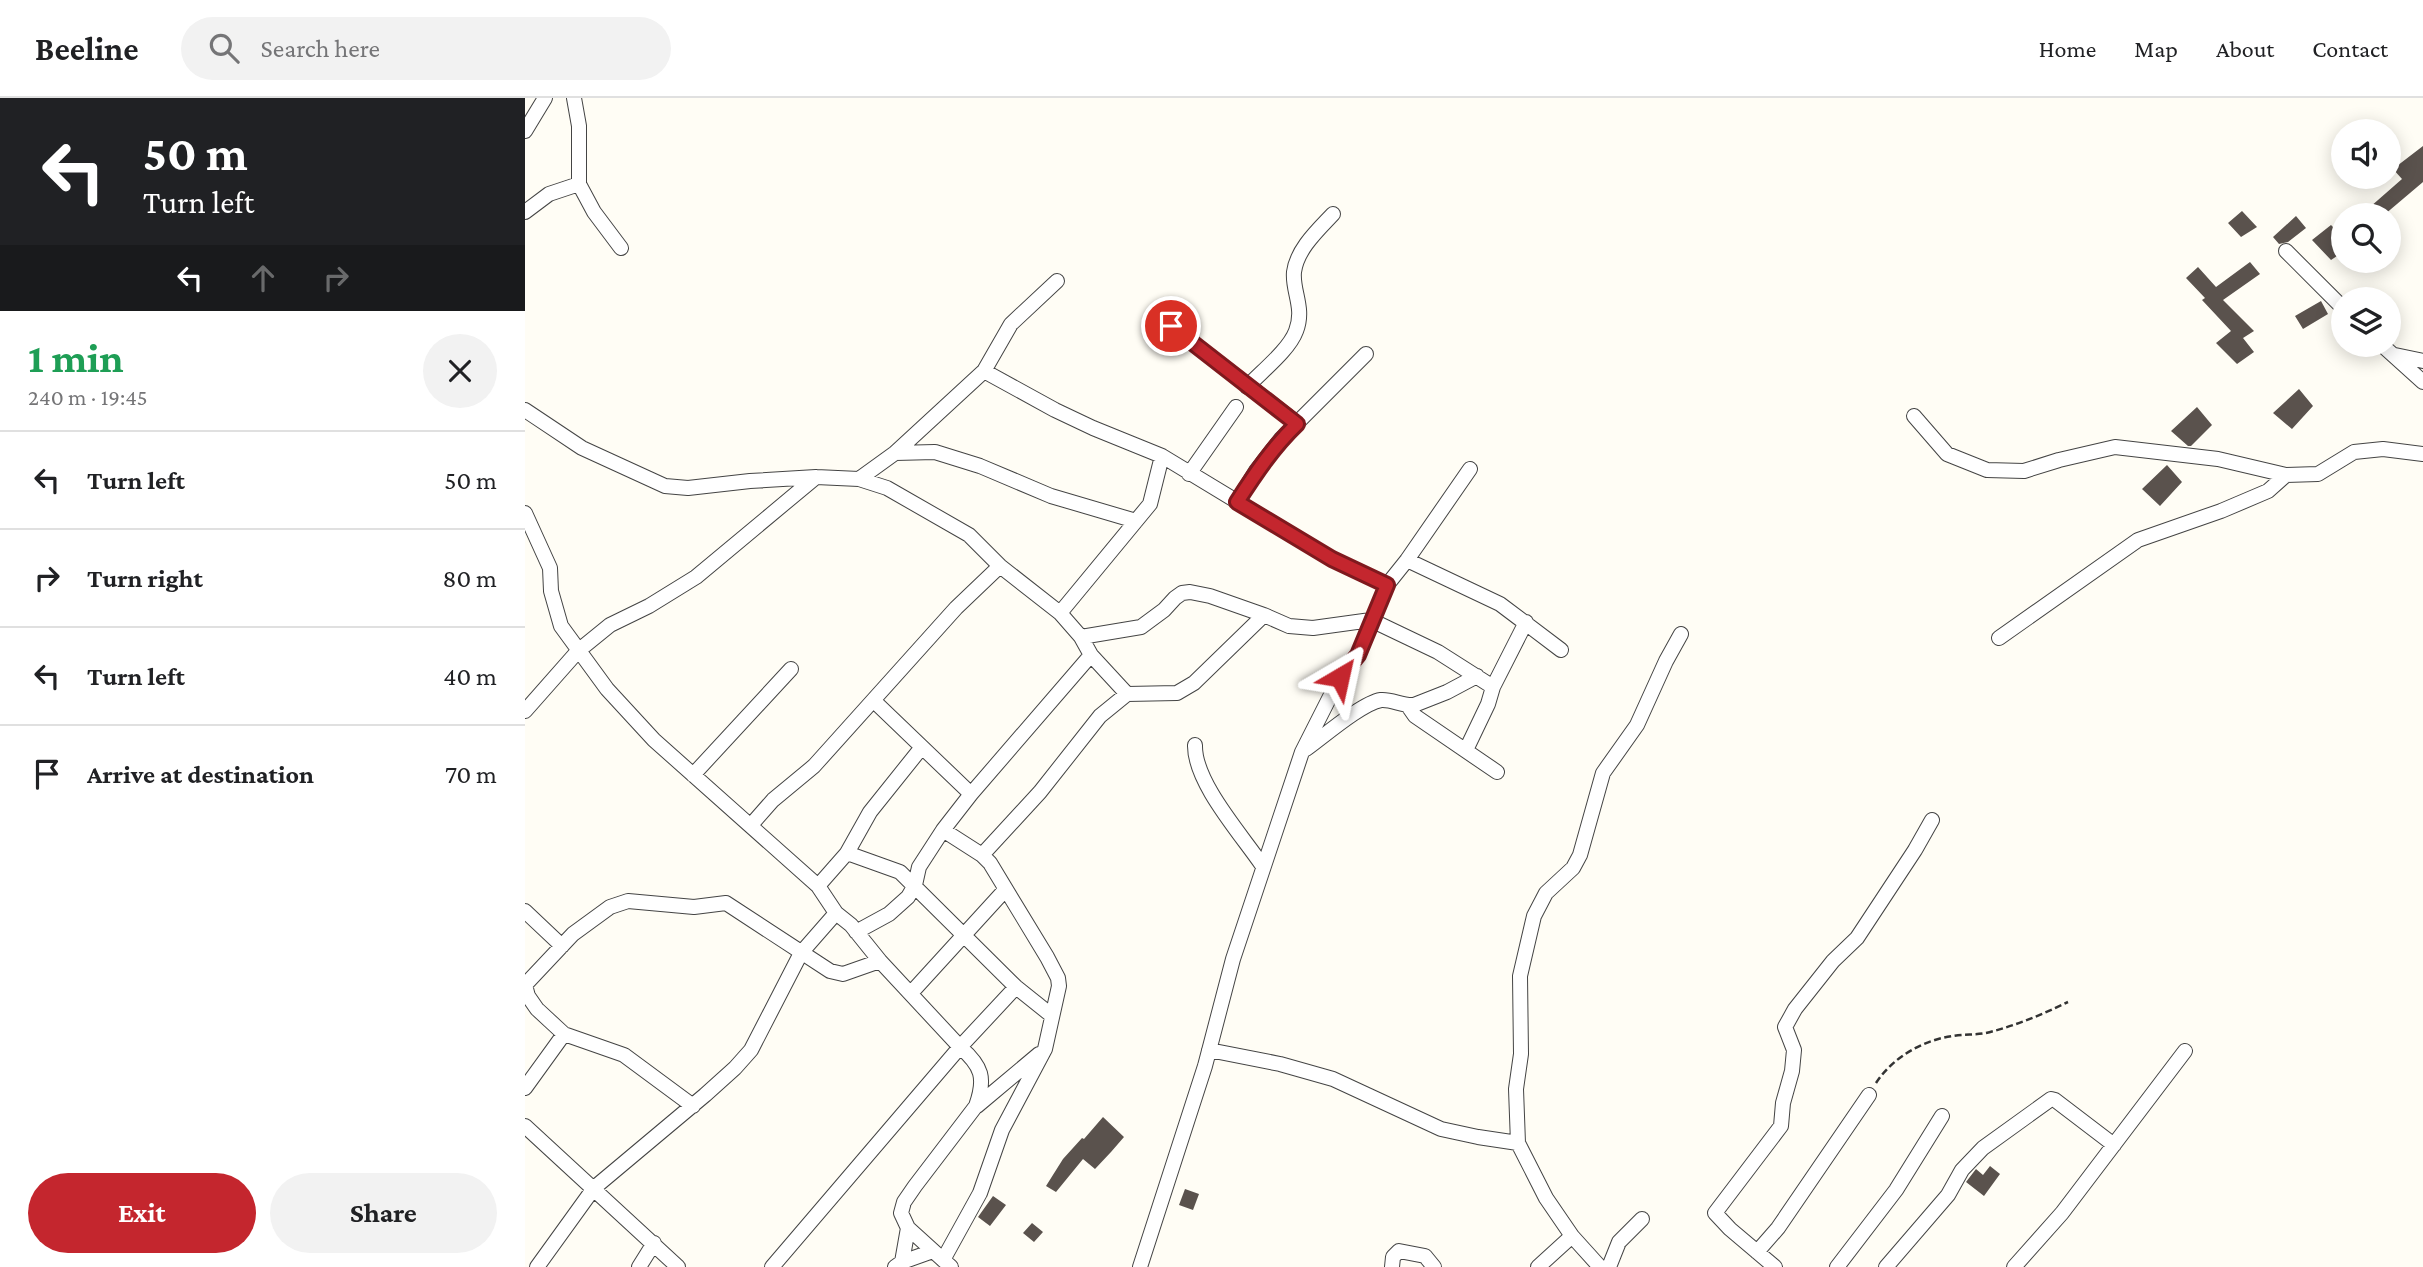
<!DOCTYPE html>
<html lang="en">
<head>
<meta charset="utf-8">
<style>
	:root { --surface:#fff; --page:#f2f2f2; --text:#202124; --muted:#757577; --line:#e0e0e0; --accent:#c4262e }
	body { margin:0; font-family:"Crimson Pro",serif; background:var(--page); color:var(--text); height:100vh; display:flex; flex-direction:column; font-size:26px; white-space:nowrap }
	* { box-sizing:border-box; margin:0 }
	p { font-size:23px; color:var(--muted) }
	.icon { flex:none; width:38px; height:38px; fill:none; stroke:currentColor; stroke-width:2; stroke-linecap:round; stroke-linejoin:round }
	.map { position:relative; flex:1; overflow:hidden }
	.sheet { display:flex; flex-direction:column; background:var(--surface); width:525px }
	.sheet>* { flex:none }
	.top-card { background:#202124; color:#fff; overflow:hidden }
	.buttons { position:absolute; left:1806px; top:21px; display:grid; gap:14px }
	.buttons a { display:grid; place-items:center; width:70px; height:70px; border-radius:50%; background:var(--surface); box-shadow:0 4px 18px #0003; font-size:35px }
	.pin { position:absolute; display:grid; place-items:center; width:60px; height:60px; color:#fff; margin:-30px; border:4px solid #fff; border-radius:50%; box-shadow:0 2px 7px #0007 }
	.me { position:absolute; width:77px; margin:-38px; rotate:36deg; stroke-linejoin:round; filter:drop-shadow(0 0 5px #0008) }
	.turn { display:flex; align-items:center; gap:24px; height:147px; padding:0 28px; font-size:32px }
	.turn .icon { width:91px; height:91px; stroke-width:2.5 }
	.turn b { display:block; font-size:49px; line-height:60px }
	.lanes { display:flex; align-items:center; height:66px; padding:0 28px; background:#0003; justify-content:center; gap:35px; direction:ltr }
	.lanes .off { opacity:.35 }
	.round { display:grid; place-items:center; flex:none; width:74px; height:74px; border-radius:37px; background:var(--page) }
	.head { display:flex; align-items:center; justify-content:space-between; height:119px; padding:0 28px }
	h1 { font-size:42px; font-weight:700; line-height:52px; color:#1e9e55 }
	.button { display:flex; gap:14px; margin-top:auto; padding:14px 28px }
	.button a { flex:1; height:80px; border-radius:42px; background:var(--accent); color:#fff; font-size:28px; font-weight:700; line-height:80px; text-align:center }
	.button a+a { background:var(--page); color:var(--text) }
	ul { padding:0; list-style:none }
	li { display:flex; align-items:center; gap:21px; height:98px; padding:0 28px; border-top:2px solid var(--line) }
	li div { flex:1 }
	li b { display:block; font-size:26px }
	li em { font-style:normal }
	header { display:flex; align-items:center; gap:42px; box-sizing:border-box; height:98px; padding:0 35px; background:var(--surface); border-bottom:2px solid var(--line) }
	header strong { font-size:33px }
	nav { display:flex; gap:38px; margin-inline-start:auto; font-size:24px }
	.search { width:490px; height:63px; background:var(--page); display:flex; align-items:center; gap:18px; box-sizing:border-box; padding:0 24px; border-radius:38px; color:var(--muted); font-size:26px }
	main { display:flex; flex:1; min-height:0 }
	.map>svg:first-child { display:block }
	.building { fill:#5a524d }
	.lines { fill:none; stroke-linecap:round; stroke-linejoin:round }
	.minor-casing { stroke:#444; stroke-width:16 }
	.path { stroke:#333; stroke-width:2.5; stroke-dasharray:7 3.5; stroke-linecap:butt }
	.minor { stroke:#fff; stroke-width:14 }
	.route-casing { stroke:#7f191e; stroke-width:18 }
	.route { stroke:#c4262e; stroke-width:12 }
</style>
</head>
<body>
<header>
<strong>Beeline</strong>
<div class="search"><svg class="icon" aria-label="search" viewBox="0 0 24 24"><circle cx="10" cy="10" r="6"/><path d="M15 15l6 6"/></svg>Search here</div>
<nav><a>Home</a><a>Map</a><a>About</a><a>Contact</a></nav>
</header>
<main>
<section class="sheet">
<div class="top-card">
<div class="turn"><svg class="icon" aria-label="left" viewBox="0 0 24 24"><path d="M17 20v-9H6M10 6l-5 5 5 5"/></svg><div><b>50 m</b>Turn left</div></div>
<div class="lanes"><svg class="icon" aria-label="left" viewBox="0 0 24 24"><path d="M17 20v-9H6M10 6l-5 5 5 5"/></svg><svg class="icon off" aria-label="ahead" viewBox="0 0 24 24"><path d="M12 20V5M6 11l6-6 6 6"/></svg><svg class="icon off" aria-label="right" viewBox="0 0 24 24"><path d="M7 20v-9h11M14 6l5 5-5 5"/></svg></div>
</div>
<div class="head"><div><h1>1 min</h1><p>240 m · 19:45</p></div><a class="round"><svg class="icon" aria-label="close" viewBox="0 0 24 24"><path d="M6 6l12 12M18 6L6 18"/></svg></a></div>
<ul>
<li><svg class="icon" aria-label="left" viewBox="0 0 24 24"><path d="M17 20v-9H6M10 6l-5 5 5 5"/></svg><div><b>Turn left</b></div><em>50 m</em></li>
<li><svg class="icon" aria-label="right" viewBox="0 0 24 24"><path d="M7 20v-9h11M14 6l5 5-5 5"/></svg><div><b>Turn right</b></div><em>80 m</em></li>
<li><svg class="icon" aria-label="left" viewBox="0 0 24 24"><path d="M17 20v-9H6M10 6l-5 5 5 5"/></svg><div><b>Turn left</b></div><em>40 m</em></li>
<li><svg class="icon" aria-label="arrive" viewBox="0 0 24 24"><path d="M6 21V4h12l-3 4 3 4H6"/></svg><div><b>Arrive at destination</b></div><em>70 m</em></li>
</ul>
<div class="button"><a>Exit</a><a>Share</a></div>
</section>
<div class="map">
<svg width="1898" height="1169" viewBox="0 0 1898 1169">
	<rect width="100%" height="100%" fill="#fffdf5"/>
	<path class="building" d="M1898,48V84L1859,117H1852L1845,109L1877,81L1868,71Z
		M1717,113L1732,129L1716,139L1703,125Z
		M1771,118L1781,130L1763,144L1754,146L1748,139Z
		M1806,127L1818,139V154L1806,162L1787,142Z
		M1725,164L1735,176L1698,202L1729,233L1718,240L1729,254L1712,266L1691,245L1706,233L1677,202L1680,200L1661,180L1673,169L1691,189Z
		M1796,203L1803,216L1778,231L1770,218Z
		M1774,291L1788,308L1767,331L1748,315Z
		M1672,309L1687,327L1666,348H1663L1646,333Z
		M1642,367L1657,384L1635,408L1617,391Z
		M578,1019L599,1039L586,1054L570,1071L558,1061L531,1094L521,1088L538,1061L557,1040L559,1041Z
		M1465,1068L1475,1076L1459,1098L1441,1084L1451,1071L1458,1077Z
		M660,1091L674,1096L668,1112L654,1107Z
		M468,1098L481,1107L465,1128L453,1119Z
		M507,1125L518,1134L509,1144L498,1135Z"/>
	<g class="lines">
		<g class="minor-casing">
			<path id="minor" d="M49,0L54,28V86L69,114L96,150
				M0,33L20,0
				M0,114L24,96L54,86
				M1761,153L1818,210
				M631,217L772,325
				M1857,247L1898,284
				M1870,257L1898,263
				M459,273L530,312L568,330L637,358L807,461L862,487
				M722,289C737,273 764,252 771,233C780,210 767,193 769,174C772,151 793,132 808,116
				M0,312L57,350L140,388L163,390L225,383L291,379L334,381L362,390L444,437L475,468L535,515L556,539L566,557L602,596
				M1389,318L1422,356L1462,372L1499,373L1534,362L1590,349L1693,361L1761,377L1793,376L1829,354L1858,351L1898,356
				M370,355L410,354L455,368L526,398L611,423
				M664,376L711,309
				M334,381L370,355L459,273L486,226L532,183
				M712,404L731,373L756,341L841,256
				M0,415L25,470L26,493L36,528L82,591L129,642L293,788L311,815L326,827L355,863L435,949C457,968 461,980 451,1008L390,1088L379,1104L376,1115L383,1130L426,1169
				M882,462L975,506L1036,552
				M535,515L625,406L637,358
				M556,539L616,529L639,512L650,500L657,495L665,494L685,498L739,517L764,528L788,530L846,522L913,554L968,589
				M1474,540L1613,442L1696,413L1743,393L1761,377
				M349,603L446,696
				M883,608L890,618L972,674
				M0,613L53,553L85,527L124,508L171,479L291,379
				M670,647C669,684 716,736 737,767
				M781,651C798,639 837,605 856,602C867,601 877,608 889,607L922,594L952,578
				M941,652L963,606L968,589L1001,524
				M168,677L266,571
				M226,727L248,702L289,668L431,510L475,468
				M322,755L375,774L491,889L526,917
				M457,757L515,694L575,618L602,596L652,595L669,585L739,517
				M293,788L322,755L345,714L397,649
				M0,813L37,848
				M331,834L364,816L383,799L390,787L394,769L418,732L446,696L566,557
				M0,887L48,836L85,809L103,803L169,809L201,805L305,873L318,876L355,863
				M0,887L3,898L12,911L39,936L99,957L168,1008
				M386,895L480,792
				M684,952L755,966L808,981L916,1031L953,1039L993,1045
				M0,990L39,936
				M452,1008L514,956
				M0,1028L153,1169
				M1232,1154L1253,1130L1344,997
				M418,1162L455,1095L477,1032L520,951L534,888L533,880L522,859L465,765L457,757L418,732
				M377,1164L383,1130
				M12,1169L69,1090L180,997L210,970L226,952L276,855L311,815
				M114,1169L129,1145
				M247,1169L435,949L491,889
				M370,1169L377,1164L408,1153
				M615,1169L680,968L708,861L777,654L815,579L833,557L862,487L882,462L945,371
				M867,1169L868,1159L874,1153L900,1158L909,1169
				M1013,1169L1047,1138
				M1075,1169L1047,1138L1021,1100L993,1045L991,991L996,956L995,878L1009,818L1021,795L1048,770L1055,757L1078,675L1112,627L1141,563L1156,536
				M1084,1169L1094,1144L1117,1121
				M1250,1169L1205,1131L1190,1115L1256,1028L1258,1005L1267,973L1269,952L1260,929L1270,911L1308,863L1332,840L1390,752L1407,722
				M1312,1169L1371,1092L1417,1018
				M1361,1169L1423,1097L1437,1072L1458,1050L1526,1001L1530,1002L1589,1047
				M1489,1169L1537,1115L1660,953"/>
		</g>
		<path class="path" d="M1351,985C1368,959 1398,942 1428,938C1439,936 1450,937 1461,935C1490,928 1516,917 1543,904"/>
		<use href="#minor" class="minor"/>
	</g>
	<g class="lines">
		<g class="route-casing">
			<path id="route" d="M646,228L772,326C748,349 730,376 712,404L807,461L862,487L833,557L815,579"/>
		</g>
		<use href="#route" class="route"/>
	</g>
</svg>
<div class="buttons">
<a><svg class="icon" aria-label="sound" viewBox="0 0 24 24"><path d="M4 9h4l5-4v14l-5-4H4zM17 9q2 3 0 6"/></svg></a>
<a><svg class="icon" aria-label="search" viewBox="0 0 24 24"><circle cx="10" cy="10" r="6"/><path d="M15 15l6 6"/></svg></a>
<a><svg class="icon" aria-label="layers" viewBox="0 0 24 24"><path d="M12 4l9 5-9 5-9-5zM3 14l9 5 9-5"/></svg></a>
</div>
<div class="pin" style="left:646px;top:228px;background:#d93025"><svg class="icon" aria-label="arrive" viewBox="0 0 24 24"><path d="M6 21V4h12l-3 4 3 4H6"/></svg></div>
<svg class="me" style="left:815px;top:579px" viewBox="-20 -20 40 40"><path d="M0-17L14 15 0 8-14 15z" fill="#c4262e" stroke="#fff" stroke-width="4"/></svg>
</div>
</main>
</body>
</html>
